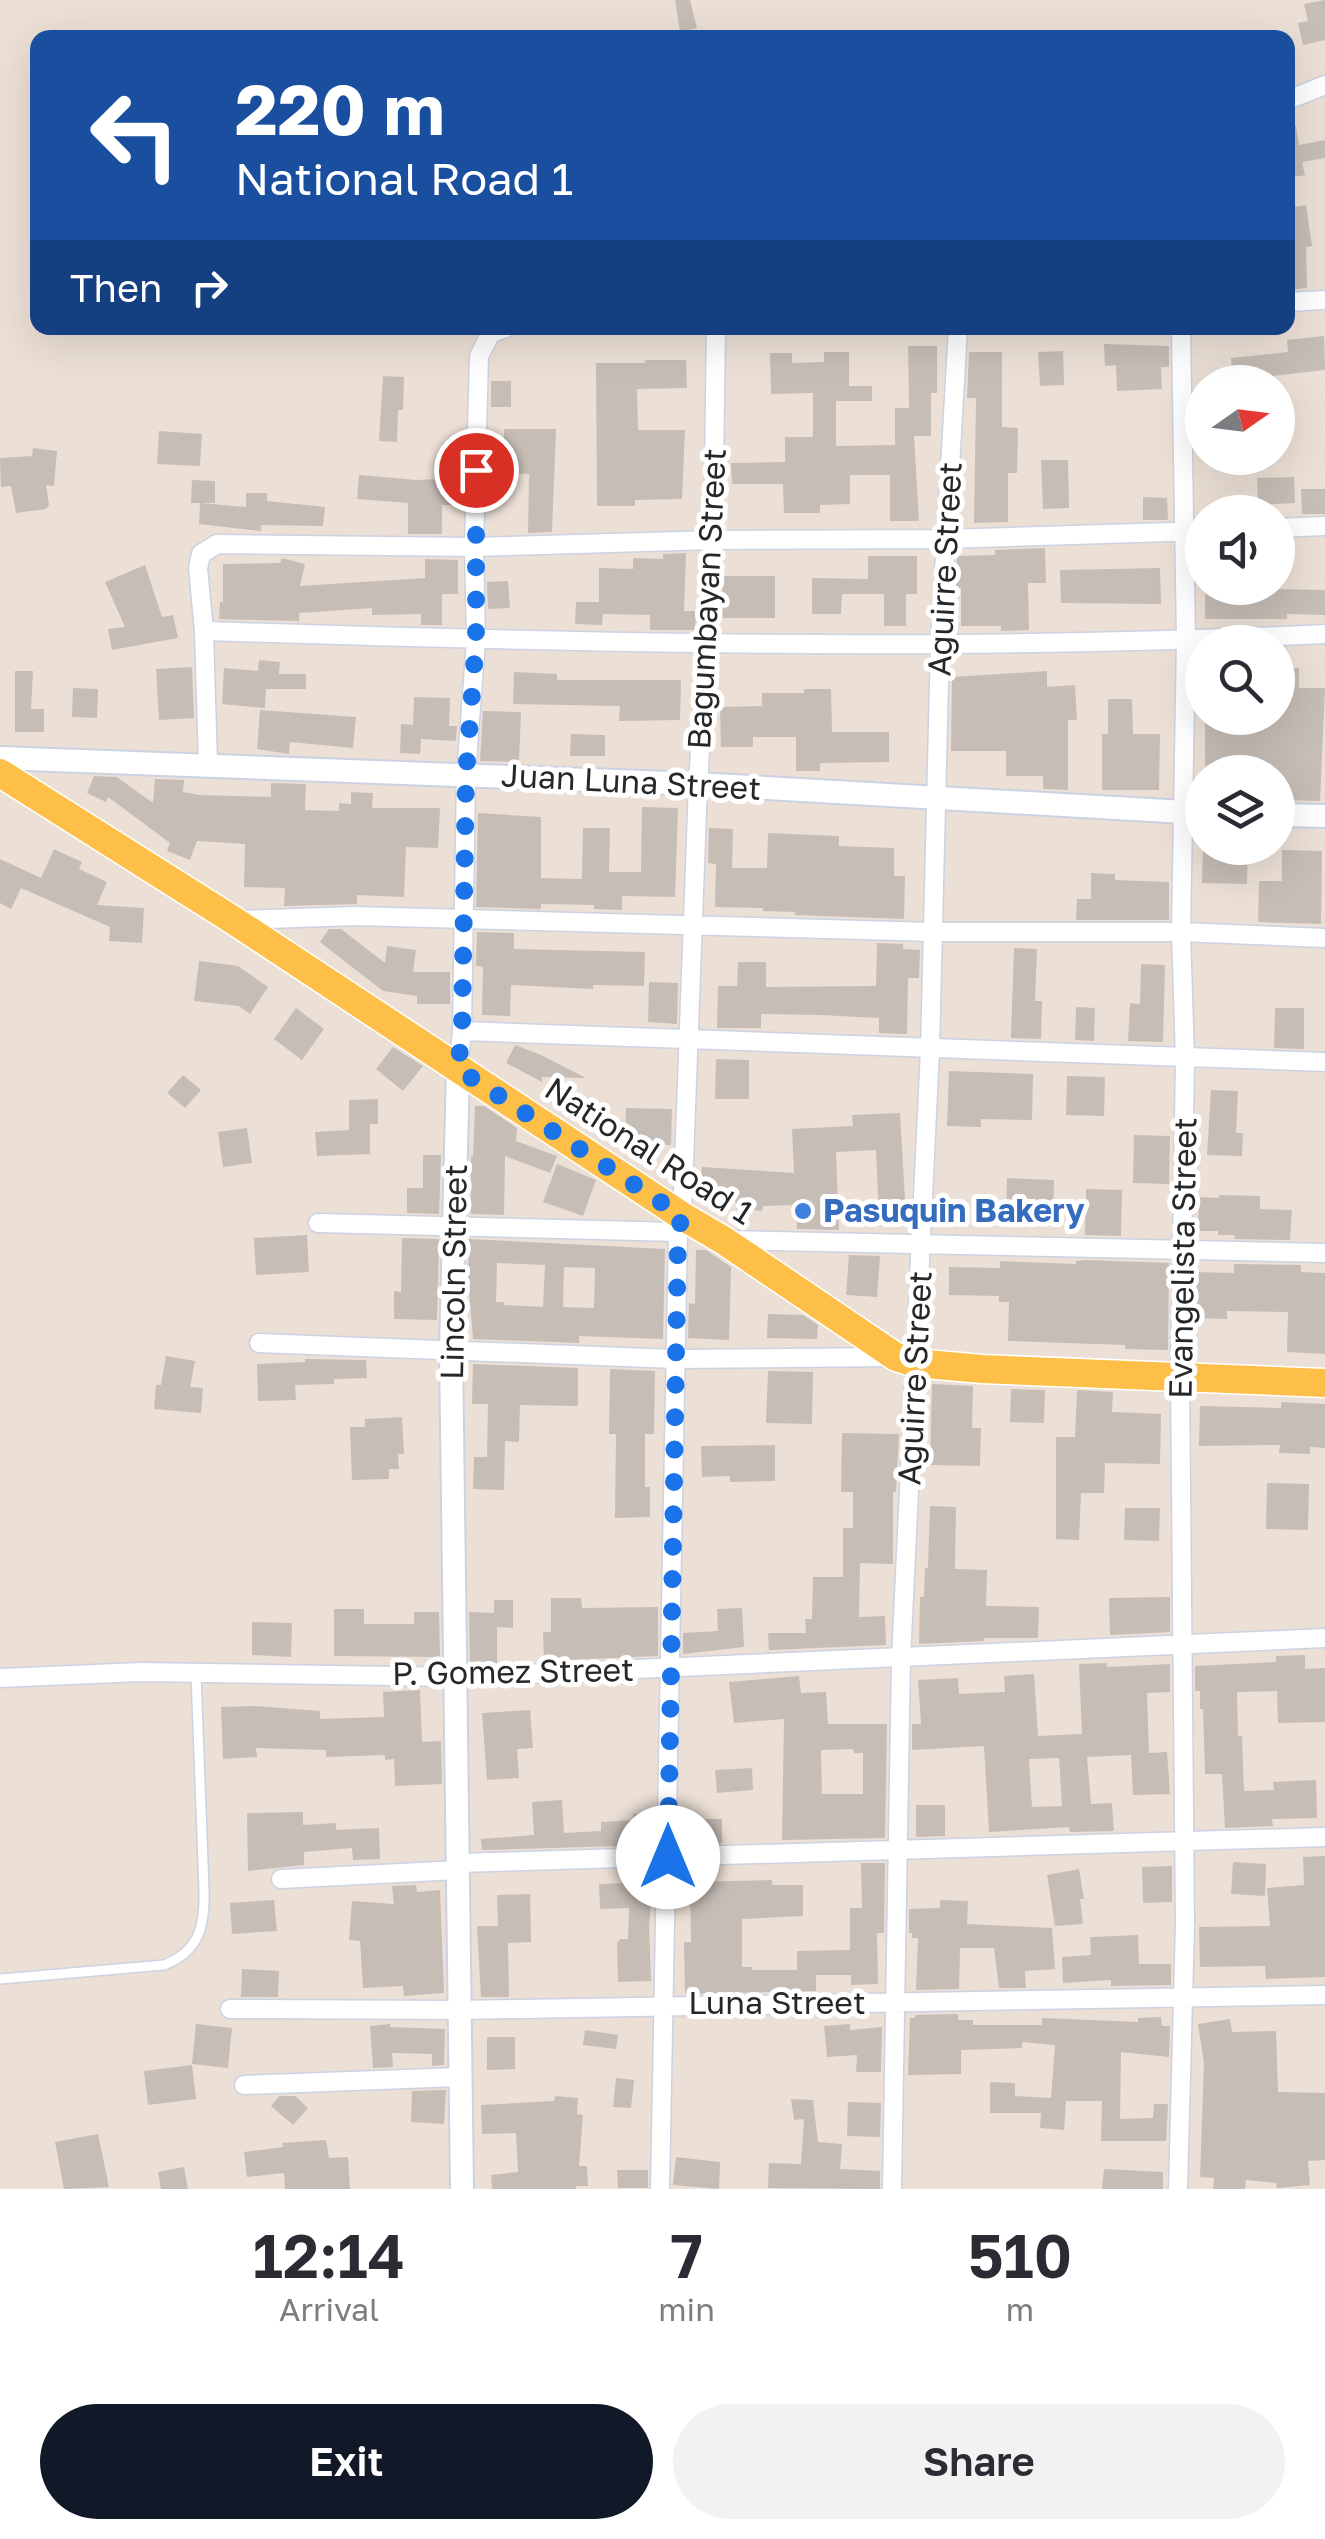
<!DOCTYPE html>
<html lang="en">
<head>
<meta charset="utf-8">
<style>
	:root { --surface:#fff; --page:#f2f2f3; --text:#2b2b33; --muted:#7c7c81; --accent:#111827 }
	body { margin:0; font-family:"Golos Text",sans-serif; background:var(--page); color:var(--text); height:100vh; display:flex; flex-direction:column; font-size:38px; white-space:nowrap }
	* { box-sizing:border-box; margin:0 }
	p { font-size:32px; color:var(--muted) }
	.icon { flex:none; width:55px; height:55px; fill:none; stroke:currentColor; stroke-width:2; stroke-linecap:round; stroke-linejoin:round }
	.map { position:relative; height:2189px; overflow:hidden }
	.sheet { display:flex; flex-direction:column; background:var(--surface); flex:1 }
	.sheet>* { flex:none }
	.top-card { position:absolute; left:30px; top:30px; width:1265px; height:305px; border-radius:20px; box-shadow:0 10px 40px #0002; background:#1a4fa0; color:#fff; overflow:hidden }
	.needle { width:65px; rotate:76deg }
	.fabs { position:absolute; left:1185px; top:365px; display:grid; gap:20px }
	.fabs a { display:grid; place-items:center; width:110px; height:110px; border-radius:50%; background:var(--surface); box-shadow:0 10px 40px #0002; font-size:50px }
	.pin { position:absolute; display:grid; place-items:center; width:85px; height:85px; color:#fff; margin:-42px; border:5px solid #fff; border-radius:50%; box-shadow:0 2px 10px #0007 }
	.me { position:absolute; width:110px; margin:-55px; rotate:0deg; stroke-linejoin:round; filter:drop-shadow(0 0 8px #0008) }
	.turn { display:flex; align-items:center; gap:35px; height:210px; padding:0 40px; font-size:45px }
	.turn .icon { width:130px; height:130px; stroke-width:2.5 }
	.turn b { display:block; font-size:70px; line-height:85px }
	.then { display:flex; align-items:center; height:95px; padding:0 40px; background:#0003; gap:20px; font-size:38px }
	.eta { display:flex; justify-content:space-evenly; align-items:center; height:170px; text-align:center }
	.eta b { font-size:60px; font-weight:600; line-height:70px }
	.primary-button { display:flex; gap:20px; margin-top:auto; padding:20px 40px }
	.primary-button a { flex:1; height:115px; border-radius:60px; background:var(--accent); color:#fff; font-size:40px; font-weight:600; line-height:115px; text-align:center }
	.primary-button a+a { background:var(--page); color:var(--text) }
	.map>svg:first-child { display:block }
	.building { fill:#c6bdb6; fill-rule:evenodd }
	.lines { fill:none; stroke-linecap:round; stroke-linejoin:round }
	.service-casing { stroke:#cbd2e2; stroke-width:12 }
	.minor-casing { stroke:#cbd2e2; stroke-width:21 }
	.tertiary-casing { stroke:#cbd2e2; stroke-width:26 }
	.primary-casing { stroke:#fff; stroke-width:31 }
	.service { stroke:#fff; stroke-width:9 }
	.minor { stroke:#fff; stroke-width:18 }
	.tertiary { stroke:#fff; stroke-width:22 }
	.primary { stroke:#febf49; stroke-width:28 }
	.route { stroke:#1a73e8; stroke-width:18; stroke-dasharray:0 32.4 }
	.shop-dot { fill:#3f7fe0; stroke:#fff; stroke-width:4 }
	.labels { text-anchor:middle; stroke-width:10; stroke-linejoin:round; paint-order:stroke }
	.street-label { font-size:32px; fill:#272727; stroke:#fff }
	.shop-label { font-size:32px; font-weight:bold; fill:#366cbe; stroke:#fff; text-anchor:start }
</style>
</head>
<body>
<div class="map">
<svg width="1325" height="2189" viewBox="0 0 1325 2189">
	<rect width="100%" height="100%" fill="#ece0d6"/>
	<path class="building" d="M675,0H690L697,28L680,32Z
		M1325,0V40L1303,45L1298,23L1308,21L1304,4Z
		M1288,126H1296L1299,145L1325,140V158L1302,162L1305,175L1288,178Z
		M1306,205L1312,246L1306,247L1307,288L1288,290V208Z
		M1324,336L1325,370L1264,377L1265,382H1233L1231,358L1288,352L1287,340Z
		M1104,344L1169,346V367H1161L1162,389L1117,391L1116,365L1105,366Z
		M908,346H937V393H931V436H914L919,521H890V475H850V504L820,505V513H784L783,484H732L731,463L785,462V437H813V393L771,394L770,353H792V363L824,362V352H849V386H872V401H836V446L895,445V408H909Z
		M1063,351L1064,385L1040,386L1038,352Z
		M969,352H1002V427L1018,428L1017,473H1008V522L974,523L976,398H967Z
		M645,360H686L687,388L637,389L638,430H685L682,499L635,500V506H597L596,363H645Z
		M383,376L404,377L403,410H398L397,442L379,441Z
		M491,381H511V407H491Z
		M504,429H556L552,532L528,533L529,474L504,473Z
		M159,431L202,434L200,466L157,464Z
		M33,448L57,451L54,486L46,485L49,505L46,509L16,513L11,486L1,487L0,458L32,456Z
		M1041,460H1068L1069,508L1043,509Z
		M359,475L417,480L456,478V505H442V534H408V503L357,499Z
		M1294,477L1295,503L1258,505L1257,478Z
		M192,480L215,481V503H191Z
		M1301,489H1325V514H1302Z
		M246,493H267V501L325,507L323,526L261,525V531L199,524L200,503L246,507Z
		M1143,497L1167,498L1168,520H1143Z
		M1045,548L1046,583H1028L1029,630L1001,631V626H961V588H956L957,556L995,555V550Z
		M686,553L684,611H696L695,630H650V615L603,614L602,625L575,624L576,602H599V568L633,569V558L663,559V554Z
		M868,556H917V594H906V626H884V594H842L841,614H812V578L868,579Z
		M282,558L305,564L300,586L425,578V559L458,560V594H442V625H421V614L372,615V608L299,613V621L219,619L220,602H223V564L280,563Z
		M145,565L162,617L173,615L178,638L112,650L108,629L125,627L105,582Z
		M1160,568L1161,604L1061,603L1060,570Z
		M723,576H775V618H721Z
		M508,581L510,608L488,609L487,582Z
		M1205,588L1325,590V615L1287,614V619H1205Z
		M259,660L280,662L279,674H306V689H266L265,708L222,704L224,668L258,671Z
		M192,667L194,718L159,720L156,669Z
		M1299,668V688H1325L1320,801L1285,800V796L1278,795V772H1205V722L1278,718V669Z
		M15,671H33L31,709H44V732H15Z
		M1047,671V687L1075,685L1077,720H1068V790L1043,789V776H1006V751H951L952,677Z
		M514,672L557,674V680H681L680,720L619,721L620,706L513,704Z
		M73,688L98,689L97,718L72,717Z
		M804,689H831L832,732H889V762L820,763V771H796V737H753V747H721L720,707L762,706V693H804Z
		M414,697L450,698L449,726H457L456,741L421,739L420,754L400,753L401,724L413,725Z
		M1108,699H1132L1133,734H1160L1159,790H1102V734H1108Z
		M260,710L356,717L353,748L290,742L289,754L257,749Z
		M483,711L521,712L519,762L480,761Z
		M571,734L605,735V756H570Z
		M94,776L117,777L153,803L155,779L184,780L183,792L199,795L271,797V783L306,784L305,810L339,811V803L351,804V792L373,793L372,808H440L438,848L406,847L404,897L357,895V904L284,906L285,888L244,887L245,844L197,841L190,860L167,851L170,843L108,797L106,802L87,793Z
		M642,807L678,808L675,897L622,896V910L594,909V905L541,904V909L476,907L478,813L541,817V878L582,879L583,828H610L609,872H641Z
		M709,828L733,829L732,868H767L768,833L839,836V846L894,848V876H905L904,919L795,915V912L763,911V908L715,907L716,864L708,863Z
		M1203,848H1248L1247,884L1202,883Z
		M54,849L82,862L79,869L107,882L97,905L144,908L142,943L109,941L110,927L21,888L11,909L0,903V859L41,878Z
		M1282,850L1322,851L1321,924L1258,922L1259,881H1282Z
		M1091,873L1115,874V880L1169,882V920H1076L1077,899H1091Z
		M329,929H341L385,963L387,946L416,950L413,972H450V1004H417V996L383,991L320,942Z
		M477,932L514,933V949L645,952L644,986L593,985V989L511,985L510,1016L482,1015L483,967L476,966Z
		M877,943L903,944V949L920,950L919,978H908L907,1034L879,1033V1018L820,1015L761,1014V1028H717L718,986H737L738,962H766V987L876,986Z
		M1014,948L1037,949L1035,1001H1042L1041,1039L1011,1038Z
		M199,961L238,966L268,987L250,1014L239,1006L194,1001Z
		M1141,964L1165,965L1163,1042L1128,1041L1130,1003L1140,1004Z
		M649,982L678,983L677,1024L648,1022Z
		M1076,1007L1095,1008L1094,1041L1075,1040Z
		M296,1008L324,1029L302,1060L274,1039Z
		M1275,1008H1304V1049L1274,1048Z
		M515,1045L541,1055L586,1078L542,1077V1082L506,1063Z
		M393,1047L423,1066L403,1091L376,1069Z
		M716,1059L749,1060V1099H715Z
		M949,1071L1033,1074L1032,1120L981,1119V1127L947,1126Z
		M183,1075L201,1090L185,1108L167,1093Z
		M1067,1076L1105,1077L1104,1116L1066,1115Z
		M1211,1090L1238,1091L1236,1133H1243L1242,1156L1207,1155Z
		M378,1099V1124H370V1154L317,1156L315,1132L349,1130V1100Z
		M475,1106H484L517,1128L516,1141L557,1156L550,1173L505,1156L504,1215L471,1214V1156H473Z
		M626,1108L672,1109L671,1145L625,1143Z
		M900,1113L906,1217L879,1218L876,1150L836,1152L839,1230L797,1229L796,1205L763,1206L762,1211L736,1209V1202L699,1199L702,1167L794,1173L792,1129L853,1126L852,1115Z
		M247,1128L252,1163L223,1167L218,1132Z
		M1134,1135L1170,1136L1169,1184L1133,1183Z
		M423,1155H441L439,1214L407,1213V1188H423Z
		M557,1164L596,1180L583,1216L543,1202Z
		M1007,1178L1054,1180L1053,1219L1006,1217Z
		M1086,1189L1122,1190L1121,1236L1085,1235Z
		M1219,1195L1260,1196V1209L1292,1210L1290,1240L1234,1239L1235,1235H1218V1231H1198L1199,1197L1219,1198Z
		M307,1235L309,1272L256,1275L254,1238Z
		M402,1238L439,1239L437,1320L394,1319V1291L401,1292Z
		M469,1239L665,1249L663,1339L579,1336V1343L473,1339L468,1276ZM497,1263L545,1265L543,1307L504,1305V1302H496ZM564,1267L595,1268L594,1308L563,1307Z
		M696,1250H706L731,1267L729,1340L688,1338L689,1303L695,1304Z
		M849,1255L880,1256L877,1297L846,1295Z
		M1084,1260L1169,1263L1168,1350L1125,1349V1345L1008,1341L1009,1302H999V1296L949,1295V1267L1000,1268V1261L1076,1264V1261Z
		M1234,1264L1301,1265V1272L1325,1273V1354L1287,1352L1288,1312L1227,1311V1319L1193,1318L1194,1272L1234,1273Z
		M768,1314L803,1315L818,1325L817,1339L767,1338Z
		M166,1356L195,1361L190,1387L203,1388L201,1413L154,1409L156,1385H161Z
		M305,1359L366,1360L367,1378L334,1379V1384L295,1385L296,1400L258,1401L257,1364L305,1362Z
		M473,1364L578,1368V1406L520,1405L519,1442L505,1441L504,1490L473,1489L474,1457H487L488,1404H472Z
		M610,1369L655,1371L654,1434H645V1487H650V1517L615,1518L616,1434H609Z
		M768,1371L813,1372L812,1424L766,1423Z
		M932,1384L973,1386L972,1428H981L980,1466L930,1465Z
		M1011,1389L1045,1390L1044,1423L1010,1422Z
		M1077,1390L1113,1392L1112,1412L1161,1414L1160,1464L1105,1463L1104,1493H1081L1079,1540L1056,1539V1437H1075Z
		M1281,1402L1325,1404V1448L1310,1447V1454L1279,1453L1280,1445L1199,1446L1200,1406L1281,1408Z
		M402,1417L404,1454H398L399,1469H389V1479L352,1480L350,1427H365V1419Z
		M842,1433L899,1434L896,1492H893V1564L860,1563L859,1617L885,1616L886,1645L769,1650L768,1633H806L805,1619H812L813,1577H843V1528H853V1492H841Z
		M775,1445V1481L730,1482V1476L702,1477L701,1446Z
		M1267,1483L1309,1484L1308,1530L1266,1529Z
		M930,1506L956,1507L955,1569L987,1570L986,1606L1039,1607L1038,1638H984V1641L919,1644L920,1597H924L925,1568H928Z
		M1125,1508H1160L1159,1541L1124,1540Z
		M1170,1597V1632L1110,1635L1109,1598Z
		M551,1598H581L582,1608L658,1607V1656L544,1661L543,1632H551Z
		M494,1600H513V1628L497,1627V1663L470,1664L469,1612L494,1613Z
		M742,1608L744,1647L683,1654V1633L718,1631L717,1609Z
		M334,1609H364V1624H414V1612H439L440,1657L334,1656Z
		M252,1622L292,1623L291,1657L252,1655Z
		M1305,1655V1669L1325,1668V1722L1278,1723L1277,1691L1237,1692L1238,1736H1242L1244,1791L1274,1790L1273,1782L1316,1780L1317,1818L1272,1819L1273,1826L1225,1828L1222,1774H1205L1203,1709H1200V1691H1195V1666L1276,1662V1656Z
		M1107,1663V1667L1170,1664V1692L1147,1693L1149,1753L1167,1752L1170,1794L1133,1795L1131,1755L1087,1757L1091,1804L1112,1803L1114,1831L1070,1832L1069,1827L989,1832L984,1746L912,1750V1724H921L918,1680L958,1678L959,1694L1005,1692L1004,1676L1034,1674L1038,1736L1082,1734L1079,1664ZM1059,1758L1062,1806L1032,1807L1029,1759Z
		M799,1676L801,1693L826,1692L828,1724H887L885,1838L782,1840L784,1719L734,1723L729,1682ZM853,1749L854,1753H863V1794H822L821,1750Z
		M420,1690L422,1742L441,1741L442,1784L395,1786L394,1759L385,1760V1755L326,1757V1750L256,1748L257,1757L223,1759L221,1707L254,1706L320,1711V1719L384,1717L383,1692Z
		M530,1710L533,1748L517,1749L519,1778L487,1780L482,1713Z
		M752,1768L753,1790L717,1793L715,1770Z
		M562,1800L564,1833L601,1831V1822L634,1820L633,1814L655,1813L654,1845L482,1850L481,1839L534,1835L532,1802Z
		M916,1805H945V1836L916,1837Z
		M303,1812V1825L336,1823V1830L379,1828L380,1859L353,1860L352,1848L304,1852V1865L248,1871L247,1813Z
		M689,1819H722V1843L690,1844Z
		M1325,1856V1977L1266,1979L1265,1966L1200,1967L1199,1927L1270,1926L1267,1888L1304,1885L1303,1857Z
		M1233,1862L1266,1864L1265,1896L1231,1894Z
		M861,1863H885L884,1933H877L878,1984L851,1985V1975H816V1991L685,1994L684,1942H691L690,1882L772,1880V1885H803V1916L742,1919V1967H752V1970H797V1951L850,1950V1908H862Z
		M1172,1866V1902L1143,1903L1142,1867Z
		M1079,1869L1084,1899H1080L1083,1924L1055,1926L1047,1875Z
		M653,1882L649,1926L651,1981L618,1982L617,1943L620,1939H628L629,1908L600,1909L599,1884Z
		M416,1885L417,1892L440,1890L444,1993L404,1996L403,1986L363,1988L360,1941L349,1940L352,1901L394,1904L392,1886Z
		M530,1894L531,1942L508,1943L509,1997H481L477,1926H498L497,1895Z
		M274,1900L277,1931L232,1934L230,1903Z
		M940,1900L968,1901L967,1924L1052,1928L1055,1969L1025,1971L1026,1988H999L994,1948H960L959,1989L916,1990L918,1938H912V1933H909V1909L940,1908Z
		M1138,1935L1139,1964H1171V1985L1111,1986V1980L1063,1983L1062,1957L1091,1955L1090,1937Z
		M242,1969L279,1971L278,1997H241Z
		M958,2014V2020H973V2025H1042V2018L1138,2022V2018L1161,2017L1162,2026H1170L1169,2057L1121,2052L1120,2119L1153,2118L1154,2104H1168L1166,2141H1101L1102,2101H1066L1064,2130L1040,2128L1041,2113H990V2082L1015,2083V2096L1051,2098L1055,2045L1022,2042V2048L961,2050V2074L908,2075L910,2018H915V2015Z
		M1230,2019L1232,2032L1276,2031L1278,2092L1325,2093V2160L1308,2161L1310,2185L1277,2188L1276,2183L1246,2180L1245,2189H1213L1214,2178L1200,2177L1204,2063L1198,2024Z
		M196,2024L232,2028L228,2068L192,2064Z
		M390,2024V2027L445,2029L444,2065L432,2066V2054L392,2053L393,2067L373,2068L370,2026Z
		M850,2024V2030L882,2027L881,2072H856L857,2055L827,2057L824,2026Z
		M585,2030L618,2035L616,2049L583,2045Z
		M487,2037H515V2069L487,2070Z
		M192,2065L196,2099L148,2105L144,2071Z
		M616,2078L634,2080L631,2108L613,2107Z
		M446,2090L444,2124L411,2122L412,2091Z
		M279,2096H295L308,2108L293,2125L271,2106Z
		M555,2096L578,2098L577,2114L583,2115L579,2166H587L588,2186H576V2189H492L491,2175L518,2172L516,2133L482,2134L481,2105L554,2101Z
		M791,2099L813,2100L818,2142L842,2144L840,2169L880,2171V2189L768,2188L769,2163L801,2164L804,2119L794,2120Z
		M848,2102L881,2103L880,2137L847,2136Z
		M98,2134L109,2187L64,2189L55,2142Z
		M326,2140L329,2158L348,2157L350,2189H285L284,2173L247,2177L244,2152L283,2147L282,2143Z
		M676,2157L720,2162L719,2189L673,2185Z
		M184,2167L188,2189H161L158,2172Z
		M1104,2169L1163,2172V2189H1102Z
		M617,2170H648V2188H618Z"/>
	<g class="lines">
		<g class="service-casing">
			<path id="service" d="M0,1979L164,1965C200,1951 205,1925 204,1890L196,1673"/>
		</g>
		<g class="minor-casing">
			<path id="minor" d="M1288,100L1325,85
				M1288,302L1325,300
				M1278,528L1325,526
				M204,631C577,643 952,652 1325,634
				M208,765L204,631L198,568L201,554L217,544L474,547L713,540L946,539L1202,531
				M236,920L356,916L934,932H1181L1325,938
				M462,1031L1325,1062
				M458,1069L462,1031L466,775L476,640L474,547L479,356L491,333L506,328
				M318,1223L678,1232
				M726,1240L1325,1253
				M259,1343L675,1359L893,1357
				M0,1678L141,1672L458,1677L1325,1638
				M459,1863L1325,1837
				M281,1879L459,1870
				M230,2009L459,2010L1325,1995
				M244,2085L460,2077
				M660,2189L678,1232L682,1216L698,784L713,540L716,328
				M892,2189L901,1659L930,1050L940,642L958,328
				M1178,2189L1185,1924L1180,1377L1185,1059L1181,932L1186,640L1181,328"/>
		</g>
		<g class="tertiary-casing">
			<path id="tertiary" d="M0,758L698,784L1202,813
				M1278,815L1325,816
				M458,1069L451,1349L462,2189"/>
		</g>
		<g class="primary-casing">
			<path id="primary" d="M0,773L233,920L682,1216L723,1240L896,1357L915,1363L982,1369L1325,1383"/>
		</g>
		<use href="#service" class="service"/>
		<use href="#minor" class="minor"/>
		<use href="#tertiary" class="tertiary"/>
		<use href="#primary" class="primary"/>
	</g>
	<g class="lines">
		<path class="route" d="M476,470V640L466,775L462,1031L458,1069L682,1216L678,1232L668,1857"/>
	</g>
	<circle class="shop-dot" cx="803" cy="1211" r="10"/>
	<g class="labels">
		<g class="street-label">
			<text transform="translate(945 569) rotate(-87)" y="11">Aguirre Street</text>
			<text transform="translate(707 599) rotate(-87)" y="11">Bagumbayan Street</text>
			<text transform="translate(631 782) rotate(3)" y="11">Juan Luna Street</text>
			<text transform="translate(649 1151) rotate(33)" y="11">National Road 1</text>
			<text transform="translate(1183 1258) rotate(-89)" y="11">Evangelista Street</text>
			<text transform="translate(454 1272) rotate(-89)" y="11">Lincoln Street</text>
			<text transform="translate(915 1378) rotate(-87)" y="11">Aguirre Street</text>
			<text transform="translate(513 1672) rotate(-1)" y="11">P. Gomez Street</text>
			<text x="777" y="2014">Luna Street</text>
		</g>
		<g class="shop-label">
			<text x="823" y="1222">Pasuquin Bakery</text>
		</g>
	</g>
</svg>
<div class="fabs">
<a><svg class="needle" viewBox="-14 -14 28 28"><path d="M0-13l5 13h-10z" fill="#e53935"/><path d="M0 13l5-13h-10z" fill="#7c7c81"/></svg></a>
<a><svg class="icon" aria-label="sound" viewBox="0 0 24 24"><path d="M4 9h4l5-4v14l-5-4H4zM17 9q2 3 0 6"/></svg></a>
<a><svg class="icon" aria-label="search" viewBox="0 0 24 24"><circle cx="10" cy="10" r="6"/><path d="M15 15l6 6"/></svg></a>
<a><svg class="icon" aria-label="layers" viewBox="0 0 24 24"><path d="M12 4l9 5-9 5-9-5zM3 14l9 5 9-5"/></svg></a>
</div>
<div class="pin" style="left:476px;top:470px;background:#d93025"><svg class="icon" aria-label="arrive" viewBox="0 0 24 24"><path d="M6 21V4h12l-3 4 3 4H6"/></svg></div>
<svg class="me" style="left:668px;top:1857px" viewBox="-20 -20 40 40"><circle r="19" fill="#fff"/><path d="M0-13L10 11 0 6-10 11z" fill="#1a73e8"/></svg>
<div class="top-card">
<div class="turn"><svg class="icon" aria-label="left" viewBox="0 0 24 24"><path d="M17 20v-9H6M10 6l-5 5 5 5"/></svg><div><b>220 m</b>National Road 1</div></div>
<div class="then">Then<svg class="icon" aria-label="right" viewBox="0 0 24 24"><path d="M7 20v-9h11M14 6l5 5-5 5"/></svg></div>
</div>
</div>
<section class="sheet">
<div class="eta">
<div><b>12:14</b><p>Arrival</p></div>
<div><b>7</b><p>min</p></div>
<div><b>510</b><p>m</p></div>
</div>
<div class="primary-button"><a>Exit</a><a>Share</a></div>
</section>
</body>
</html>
